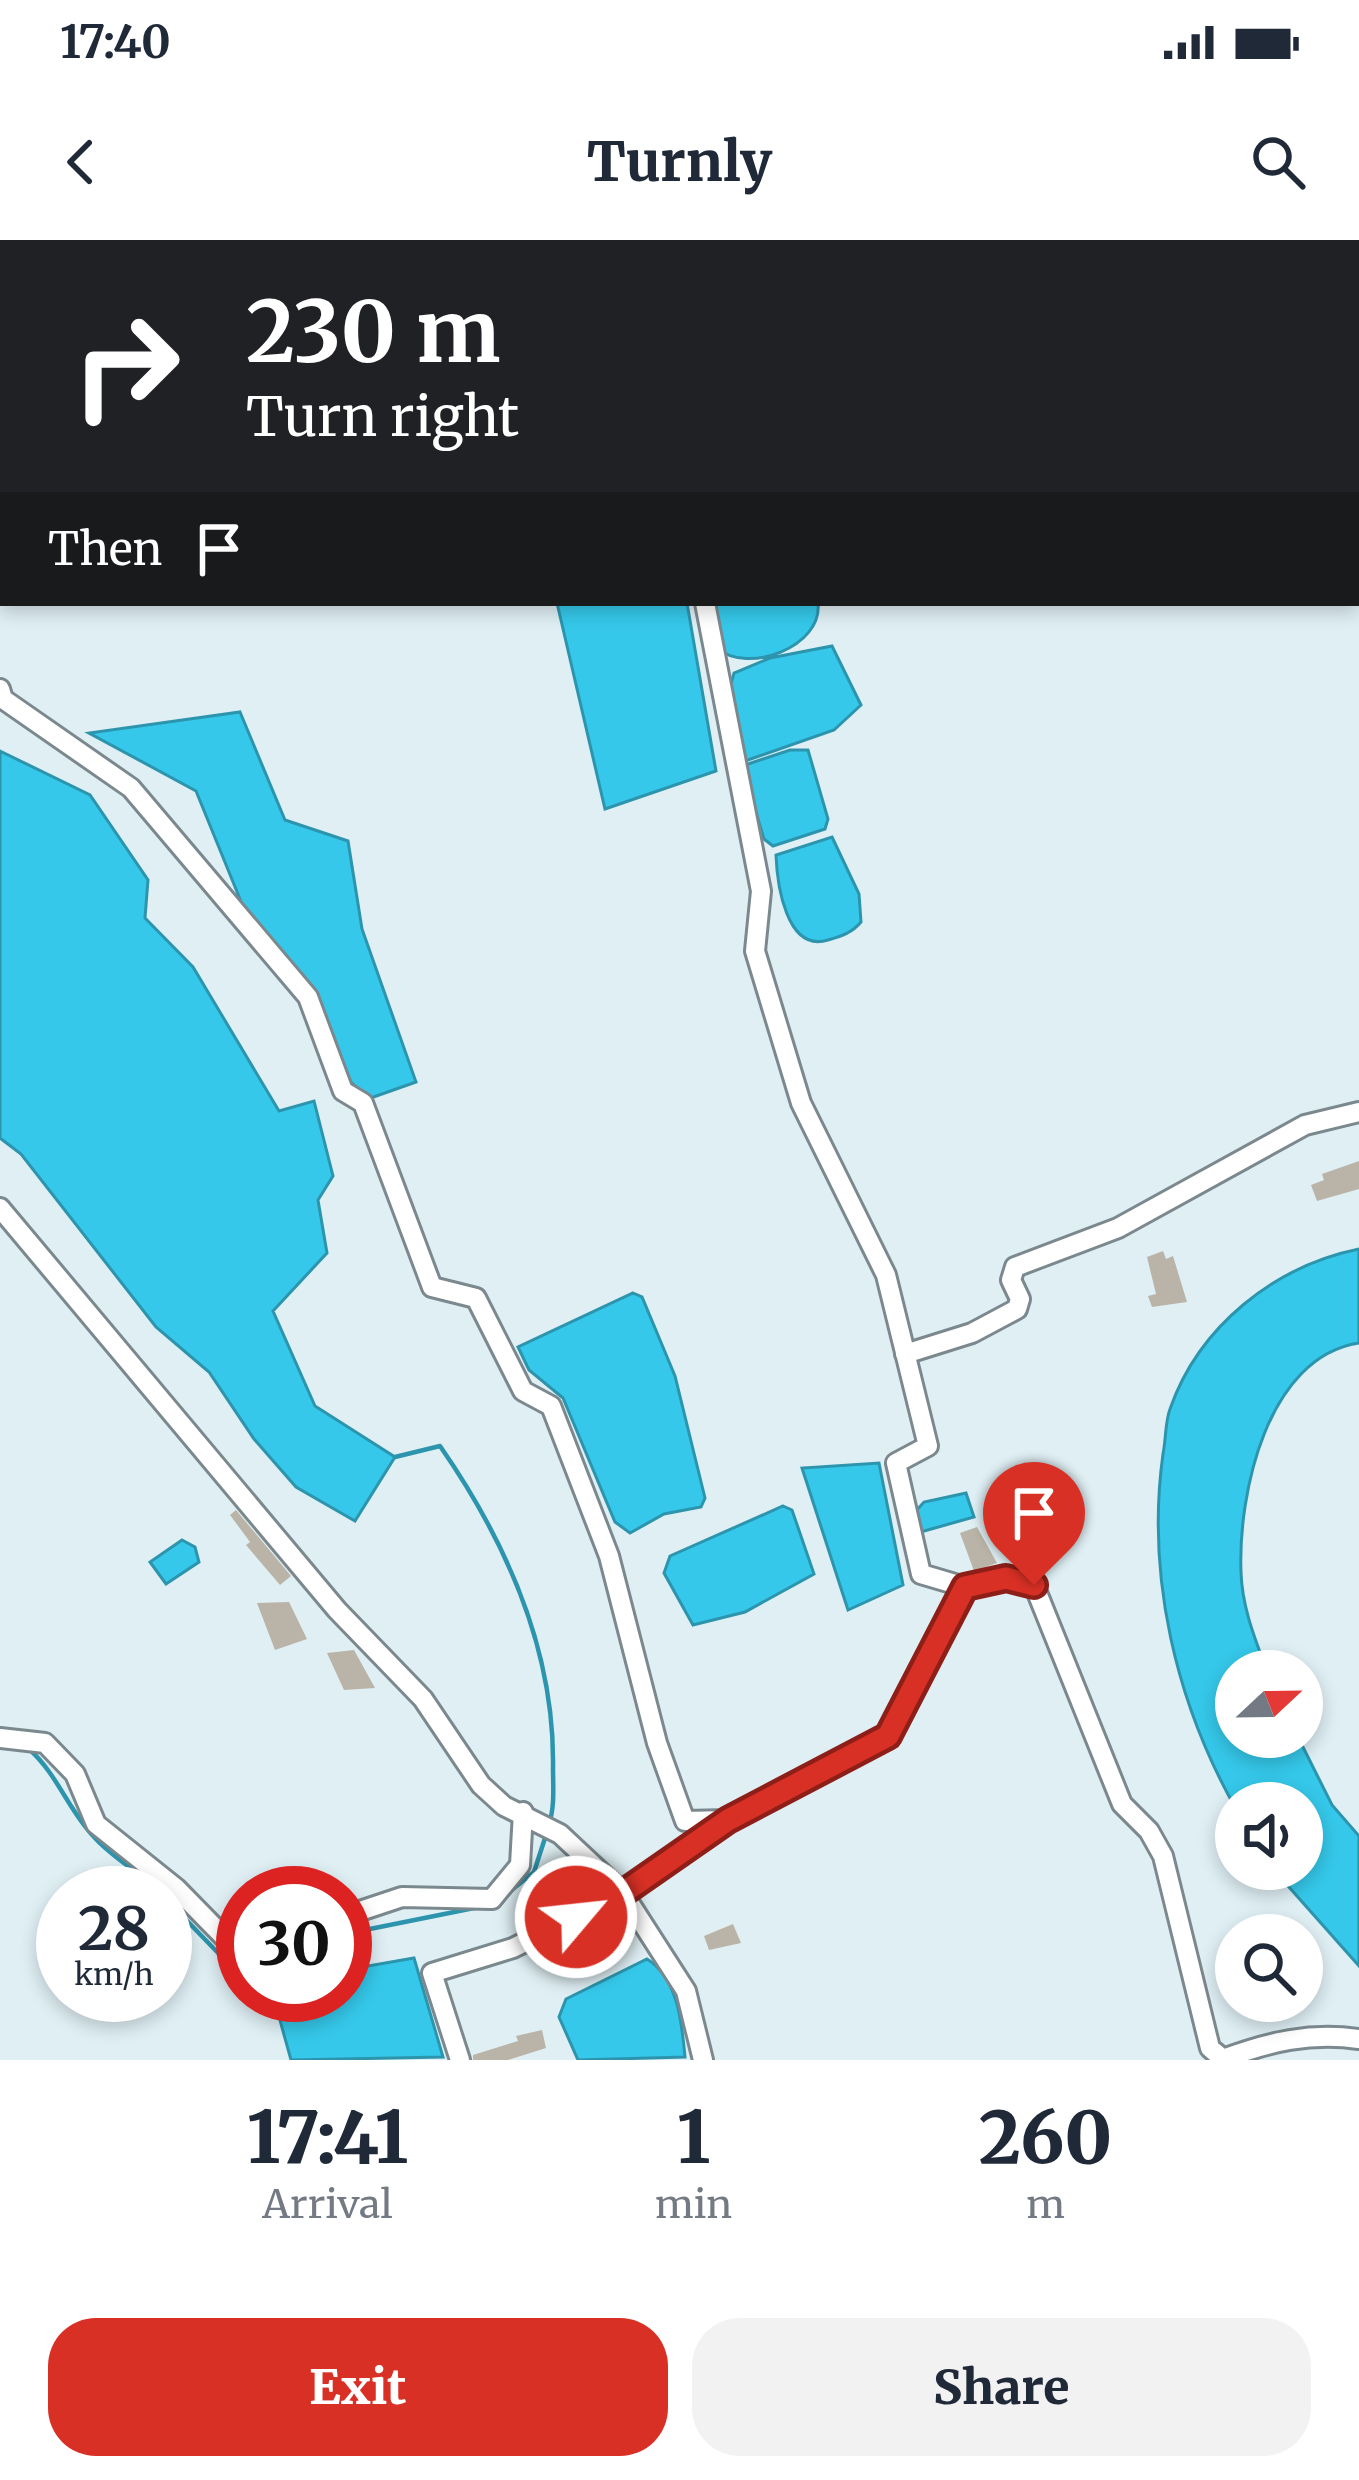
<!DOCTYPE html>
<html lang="en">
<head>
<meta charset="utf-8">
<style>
	:root { --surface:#fff; --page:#f2f2f3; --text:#1f2937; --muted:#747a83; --accent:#d93025 }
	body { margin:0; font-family:Merriweather,serif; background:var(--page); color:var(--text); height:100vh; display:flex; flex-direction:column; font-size:45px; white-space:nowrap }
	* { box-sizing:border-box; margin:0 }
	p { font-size:39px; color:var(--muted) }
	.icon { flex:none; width:66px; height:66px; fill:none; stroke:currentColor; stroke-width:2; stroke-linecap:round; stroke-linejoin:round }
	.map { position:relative; height:1820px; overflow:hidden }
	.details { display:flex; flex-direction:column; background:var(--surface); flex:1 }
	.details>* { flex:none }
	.banner { position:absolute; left:0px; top:0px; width:1359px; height:366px; box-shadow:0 6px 18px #0003; background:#202124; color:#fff; overflow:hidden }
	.needle { width:78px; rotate:68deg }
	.tools { position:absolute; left:1215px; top:1410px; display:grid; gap:24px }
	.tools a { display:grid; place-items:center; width:108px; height:108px; border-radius:50%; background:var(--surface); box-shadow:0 6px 18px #0003; font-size:60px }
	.speed { position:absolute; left:36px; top:1626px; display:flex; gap:24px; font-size:60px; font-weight:700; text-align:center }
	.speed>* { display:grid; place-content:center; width:156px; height:156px; border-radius:50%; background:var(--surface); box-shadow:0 6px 18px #0003; line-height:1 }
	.speed small { font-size:30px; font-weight:400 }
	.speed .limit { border:18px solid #d22; background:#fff; color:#111 }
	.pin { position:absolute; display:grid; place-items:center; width:102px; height:102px; color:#fff; margin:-123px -51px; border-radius:50% 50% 50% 0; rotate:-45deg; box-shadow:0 0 12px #0007 }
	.pin .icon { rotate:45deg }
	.me { position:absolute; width:132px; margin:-66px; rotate:62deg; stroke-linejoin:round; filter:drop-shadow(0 0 9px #0008) }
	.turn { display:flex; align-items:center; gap:42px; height:252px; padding:0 48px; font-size:54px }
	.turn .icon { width:156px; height:156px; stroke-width:2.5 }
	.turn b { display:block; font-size:84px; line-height:102px }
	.then { display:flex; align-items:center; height:114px; padding:0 48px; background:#0003; gap:24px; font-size:45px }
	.eta { display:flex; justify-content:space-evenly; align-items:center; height:204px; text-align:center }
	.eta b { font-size:72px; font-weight:800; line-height:84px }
	.primary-button { display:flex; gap:24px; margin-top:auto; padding:24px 48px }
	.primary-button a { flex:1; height:138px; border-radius:48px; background:var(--accent); color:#fff; font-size:48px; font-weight:800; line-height:138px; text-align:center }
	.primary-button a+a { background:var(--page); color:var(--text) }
	.status { display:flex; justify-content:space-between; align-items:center; height:84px; padding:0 60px; background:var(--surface); direction:ltr }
	.status svg { height:33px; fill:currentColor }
	header { display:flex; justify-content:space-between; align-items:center; height:156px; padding:0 48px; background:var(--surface); font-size:54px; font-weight:800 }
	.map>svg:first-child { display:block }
	.water { fill:#35c8ea; stroke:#2c95ad; stroke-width:3 }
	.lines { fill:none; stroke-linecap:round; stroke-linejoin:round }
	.stream { stroke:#2c95ad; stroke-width:4.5 }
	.building { fill:#bab4a8 }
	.minor-casing { stroke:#7b898e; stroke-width:24 }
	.minor { stroke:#fff; stroke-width:18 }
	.route-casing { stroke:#8d1f18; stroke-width:30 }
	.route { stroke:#d93025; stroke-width:21 }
</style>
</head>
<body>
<div class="status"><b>17:40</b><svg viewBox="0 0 49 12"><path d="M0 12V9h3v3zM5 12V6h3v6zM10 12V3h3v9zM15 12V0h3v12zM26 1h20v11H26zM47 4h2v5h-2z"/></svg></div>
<header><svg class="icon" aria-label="back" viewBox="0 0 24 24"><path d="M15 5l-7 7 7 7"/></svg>Turnly<svg class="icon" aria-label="search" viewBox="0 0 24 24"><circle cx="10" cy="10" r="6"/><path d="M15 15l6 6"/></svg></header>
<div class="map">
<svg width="1359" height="1820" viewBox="0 0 1359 1820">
	<rect width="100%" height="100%" fill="#dfeff4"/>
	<path class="water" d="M557,363H687L716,531L605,569Z
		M713,363H818C823,407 747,435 717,408Z
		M832,406L861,465L834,490L745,521L729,451L734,433L770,418Z
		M240,472L285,580L348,601L362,689L416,842L368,859L351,842L299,733L242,664L196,551L89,493Z
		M790,510H808L828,579L825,589L773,606L764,599L742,526Z
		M0,511L90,555L148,640L145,678L193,727L279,871L314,861L333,936L318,960L327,1013L273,1071L315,1166L395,1217L355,1281L296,1247L254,1199L209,1132L156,1087L21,914L0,898Z
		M832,597L859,654L861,682C852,693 841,696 828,700C786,713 777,643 776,615Z
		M1359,1009V1103C1267,1117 1238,1254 1241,1332C1242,1367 1255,1399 1267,1431H1236V1497H1298L1332,1565L1359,1596V1726L1273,1629H1302V1563H1236V1569C1176,1463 1146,1336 1163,1214C1166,1200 1165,1182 1170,1169C1199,1086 1275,1026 1359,1009Z
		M633,1053L642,1057L675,1136L705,1258L701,1267L664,1274L630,1293L615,1282L563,1158L529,1130L518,1107Z
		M879,1223L903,1345L848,1370L802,1228Z
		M966,1253L974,1277L917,1293L915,1272L924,1262Z
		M783,1266L792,1270L814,1334L745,1372L693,1385L664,1333L670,1316Z
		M182,1300L195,1307L199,1322L166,1344L150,1322Z
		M414,1718L443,1817L291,1820L273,1755H345V1730Z
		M647,1719C678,1738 682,1784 685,1817L578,1820L559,1777L566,1759Z"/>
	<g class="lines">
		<path class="stream" d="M395,1217L440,1206C506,1301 555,1411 553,1528C553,1546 555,1566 549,1584
			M29,1509C58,1535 68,1570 95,1598C114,1619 140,1632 160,1653
			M508,1653L534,1632L546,1595
			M165,1658L221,1716L243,1721
			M345,1694L494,1664"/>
	</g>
	<path class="building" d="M1359,921V949L1317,961L1311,945L1324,940L1322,934Z
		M1163,1011L1166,1019L1173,1016L1187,1062L1152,1067L1148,1056L1156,1054L1147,1017Z
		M236,1270L291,1336L280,1345L246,1305L250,1302L230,1275Z
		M1025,1276L1027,1283L1040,1278L1045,1291L1031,1297L1038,1332L1018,1327L1015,1313L1023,1311L1013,1281Z
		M977,1287L997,1323L974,1331L960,1293Z
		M289,1362L307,1399L275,1410L257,1363Z
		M354,1410L375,1448L344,1450L327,1413Z
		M733,1684L741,1703L709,1710L704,1696Z
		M542,1790L546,1808L508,1820H473V1815L518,1801L516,1796Z"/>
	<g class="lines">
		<g class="minor-casing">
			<path id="minor" d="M1023,3L1029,0
				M0,350H3
				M705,363L761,651L755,711L801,863L886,1035L928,1206L896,1223L921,1334L965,1347L888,1497L728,1580
				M0,449L3,459L131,548L308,757L343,851L363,863L432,1047L476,1058L523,1151L551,1166L609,1316L657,1503L685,1581L728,1580L623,1653L513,1708L432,1733L460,1820
				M0,968L337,1370L423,1459L481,1545L504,1566L560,1594L623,1653L686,1751L703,1820
				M905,1114L972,1093L1017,1069L1020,1059L1011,1040L1015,1027L1118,988L1305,885L1359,872
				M965,1347L1006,1338L1034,1345L1122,1564L1149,1591L1163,1616L1210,1808L1223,1819C1269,1802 1310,1792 1359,1799
				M0,1498L45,1503L75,1534L96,1584L176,1648L225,1698L243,1700
				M345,1676L402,1657L492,1659L520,1625L523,1572"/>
		</g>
		<use href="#minor" class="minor"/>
	</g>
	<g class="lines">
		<g class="route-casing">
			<path id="route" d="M576,1677L623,1653L728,1580L888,1496L965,1347L1006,1338L1034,1345"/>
		</g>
		<use href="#route" class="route"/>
	</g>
</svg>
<div class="tools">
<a><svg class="needle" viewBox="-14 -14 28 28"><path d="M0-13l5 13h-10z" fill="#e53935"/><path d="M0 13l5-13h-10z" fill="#747a83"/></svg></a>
<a><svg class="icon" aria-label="sound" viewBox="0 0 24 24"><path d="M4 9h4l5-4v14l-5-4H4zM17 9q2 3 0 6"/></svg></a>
<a><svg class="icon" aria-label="search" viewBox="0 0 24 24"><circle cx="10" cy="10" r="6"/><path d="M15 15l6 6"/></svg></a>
</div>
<div class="speed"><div>28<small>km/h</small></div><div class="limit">30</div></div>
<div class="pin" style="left:1034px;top:1345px;background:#d93025"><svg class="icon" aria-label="arrive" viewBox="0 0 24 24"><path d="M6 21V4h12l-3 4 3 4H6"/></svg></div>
<svg class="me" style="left:576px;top:1677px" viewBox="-20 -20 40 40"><circle r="17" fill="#d93025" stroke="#fff" stroke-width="3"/><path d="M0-11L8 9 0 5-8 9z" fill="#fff"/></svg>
<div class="banner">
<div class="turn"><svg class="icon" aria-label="right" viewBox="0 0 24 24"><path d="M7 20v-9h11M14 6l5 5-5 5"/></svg><div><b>230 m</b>Turn right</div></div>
<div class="then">Then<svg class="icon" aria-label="arrive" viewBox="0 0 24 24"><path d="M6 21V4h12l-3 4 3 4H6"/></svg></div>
</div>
</div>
<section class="details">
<div class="eta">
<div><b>17:41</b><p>Arrival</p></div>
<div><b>1</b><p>min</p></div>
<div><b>260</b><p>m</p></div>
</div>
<div class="primary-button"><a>Exit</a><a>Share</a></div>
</section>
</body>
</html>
